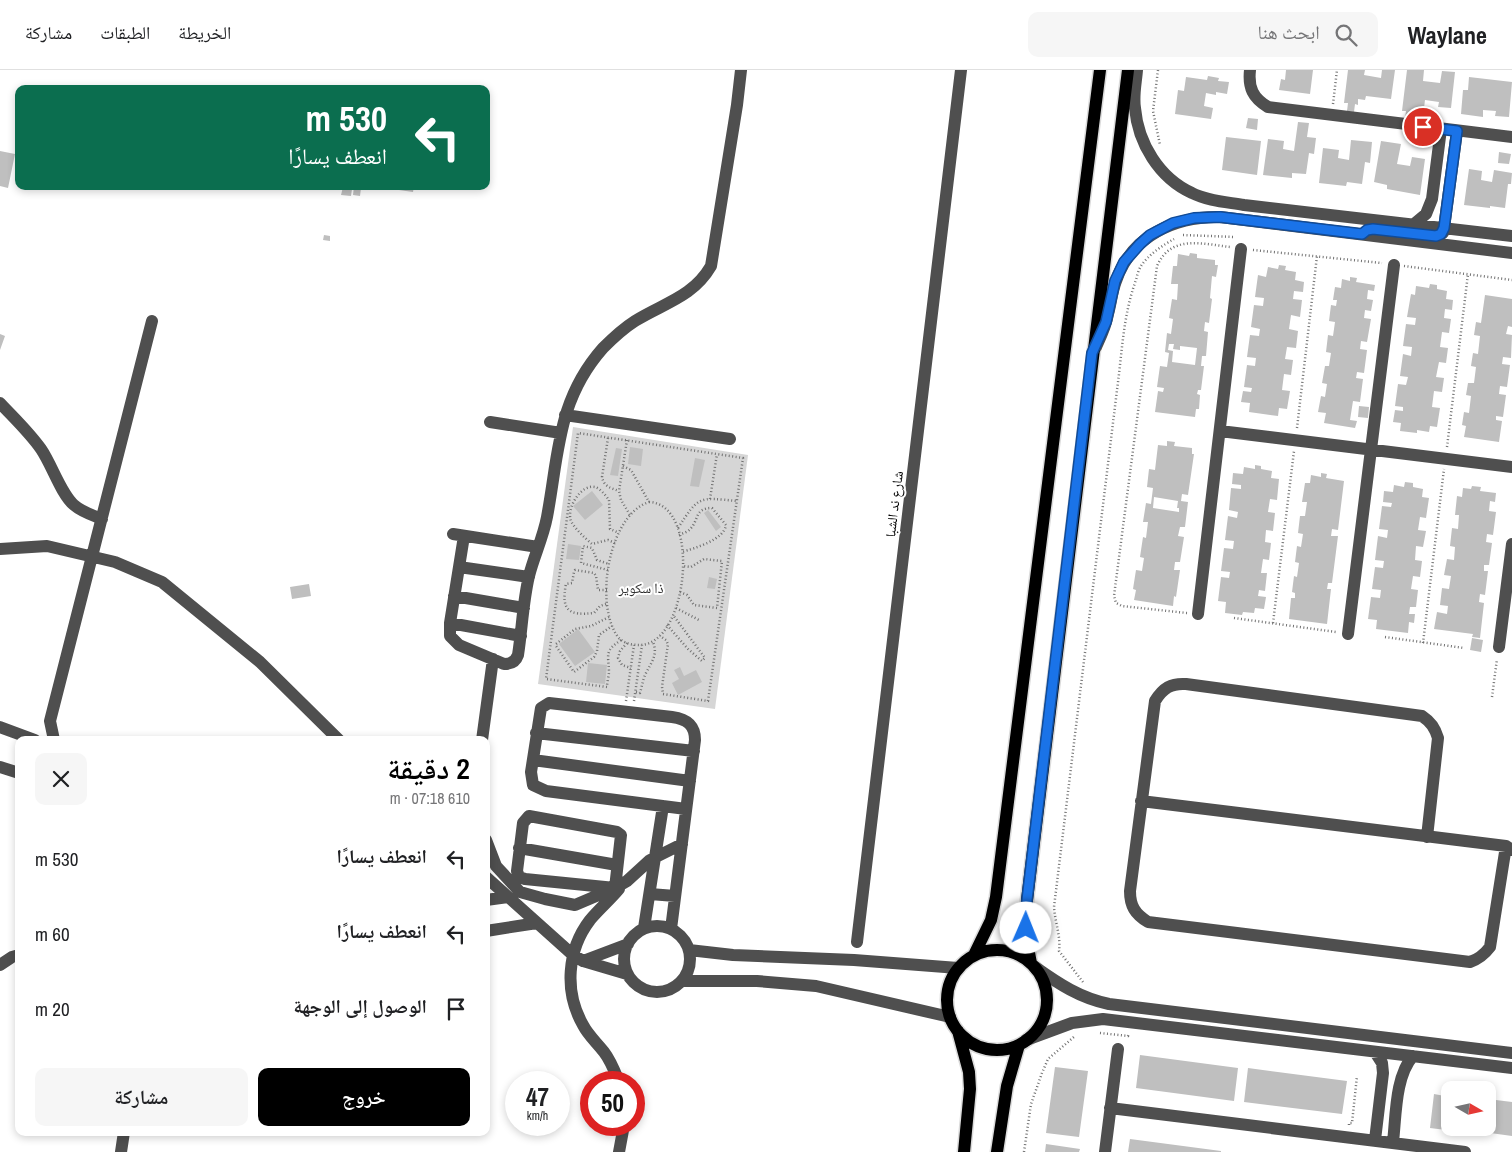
<!DOCTYPE html>
<html lang="ar">
<head>
<meta charset="utf-8">
<style>
	:root { --surface:#fff; --page:#f6f6f6; --text:#202124; --muted:#757577; --line:#e0e0e0; --accent:#000 }
	body { margin:0; font-family:"Archivo Narrow","Noto Naskh Arabic",sans-serif; background:var(--page); color:var(--text); direction:rtl; height:100vh; display:flex; flex-direction:column; font-size:19px; white-space:nowrap }
	* { box-sizing:border-box; margin:0 }
	p { font-size:16px; color:var(--muted) }
	.icon { flex:none; width:28px; height:28px; fill:none; stroke:currentColor; stroke-width:2; stroke-linecap:round; stroke-linejoin:round }
	.map { position:relative; flex:1; overflow:hidden; direction:ltr }
	.panel { position:absolute; left:15px; top:666px; width:475px; height:400px; display:flex; flex-direction:column; background:var(--surface); border-radius:10px; box-shadow:0 2px 8px #0003; direction:rtl }
	.panel>* { flex:none }
	.top-card { position:absolute; left:15px; top:15px; width:475px; height:105px; border-radius:10px; box-shadow:0 2px 8px #0003; direction:rtl; background:#0b6e4f; color:#fff; overflow:hidden }
	.needle { width:32px; rotate:99deg }
	.tools { position:absolute; left:1441px; top:1011px; display:grid; gap:10px }
	.tools a { display:grid; place-items:center; width:55px; height:55px; border-radius:10px; background:var(--surface); box-shadow:0 2px 8px #0003; font-size:25px }
	.speed { position:absolute; left:505px; top:1001px; display:flex; gap:10px; font-size:25px; font-weight:700; text-align:center }
	.speed>* { display:grid; place-content:center; width:65px; height:65px; border-radius:50%; background:var(--surface); box-shadow:0 2px 8px #0003; line-height:1 }
	.speed small { font-size:12px; font-weight:400 }
	.speed .limit { border:8px solid #d22; background:#fff; color:#111 }
	.pin { position:absolute; display:grid; place-items:center; width:42px; height:42px; color:#fff; margin:-21px; border:2px solid #fff; border-radius:50%; box-shadow:0 1px 5px #0007 }
	.me { position:absolute; width:55px; margin:-28px; rotate:1deg; stroke-linejoin:round; filter:drop-shadow(0 0 4px #0008) }
	.turn { display:flex; align-items:center; gap:18px; height:105px; padding:0 20px; font-size:22px }
	.turn .icon { width:65px; height:65px; stroke-width:2.5 }
	.turn b { display:block; font-size:35px; line-height:42px }
	.round { display:grid; place-items:center; flex:none; width:52px; height:52px; border-radius:10px; background:var(--page) }
	.head { display:flex; align-items:center; justify-content:space-between; height:85px; padding:0 20px }
	h1 { font-size:30px; font-weight:600; line-height:38px; color:var(--accent) }
	.action { display:flex; gap:10px; margin-top:auto; padding:10px 20px }
	.action a { flex:1; height:58px; border-radius:10px; background:var(--accent); color:#fff; font-size:20px; font-weight:600; line-height:58px; text-align:center }
	.action a+a { background:var(--page); color:var(--text) }
	ul { padding:0; list-style:none }
	li { display:flex; align-items:center; gap:15px; height:75px; padding:0 20px }
	li div { flex:1 }
	li b { display:block; font-size:19px }
	li em { font-style:normal }
	header { display:flex; align-items:center; gap:30px; box-sizing:border-box; height:70px; padding:0 25px; background:var(--surface); border-bottom:1px solid var(--line) }
	header strong { font-size:24px }
	nav { display:flex; gap:28px; margin-inline-start:auto; font-size:18px }
	.search { width:350px; height:45px; background:var(--page); display:flex; align-items:center; gap:12px; box-sizing:border-box; padding:0 18px; border-radius:10px; color:var(--muted); font-size:19px }
	.map>svg:first-child { display:block }
	.green { fill:#d6d6d6 }
	.building { fill:#bfbfbf; fill-rule:evenodd }
	.lines { fill:none; stroke-linecap:round; stroke-linejoin:round }
	.major-casing { stroke:#dbdbdb; stroke-width:15 }
	.path { stroke:#717171; stroke-width:2.5; stroke-dasharray:1 2.5; stroke-linecap:butt }
	.minor { stroke:#4f4f4f; stroke-width:12 }
	.major { stroke:#000; stroke-width:12 }
	.route-casing { stroke:#114b97; stroke-width:12 }
	.route { stroke:#1a73e8; stroke-width:9 }
	.labels { text-anchor:middle; stroke-width:4; stroke-linejoin:round; paint-order:stroke }
	.street-label { font-size:14px; fill:#000; stroke:#fff }
	.park-label { font-size:14px; fill:#2d2d2d; stroke:#fff }
</style>
</head>
<body>
<header>
<strong>Waylane</strong>
<div class="search"><svg class="icon" aria-label="search" viewBox="0 0 24 24"><circle cx="10" cy="10" r="6"/><path d="M15 15l6 6"/></svg>ابحث هنا</div>
<nav><a>الخريطة</a><a>الطبقات</a><a>مشاركة</a></nav>
</header>
<div class="map">
<svg width="1512" height="1082" viewBox="0 0 1512 1082">
	<rect width="100%" height="100%" fill="#fff"/>
	<path class="green" d="M573,357L748,385L715,639L538,614Z"/>
	<path class="building" d="M1286,0H1313L1310,24L1279,20L1281,9L1285,10Z
		M1348,0H1365L1364,5L1381,8L1382,0H1395L1391,29L1366,26L1365,30L1358,29V35L1355,34L1354,42L1347,41L1348,33H1344Z
		M1407,0H1424L1423,11L1440,13L1442,1L1455,2L1451,38L1438,37L1439,32L1425,30L1424,38L1417,37L1416,42H1414L1413,49L1405,48L1406,41H1402Z
		M1208,6L1219,8L1218,11L1229,12L1227,24L1216,22V25L1206,23L1204,36L1213,38L1211,49L1175,44L1178,20L1184,21L1186,7L1207,10Z
		M1469,7L1512,12L1509,47L1495,46L1496,41L1483,40V47L1461,44L1463,20H1468Z
		M1248,48L1258,49L1257,60L1246,58Z
		M1298,52L1309,53L1307,67L1316,68L1314,84L1309,83L1306,104L1292,103V108L1263,105L1268,69L1284,71L1283,79L1294,81Z
		M1226,67L1261,71L1257,105L1222,100Z
		M1351,70L1372,72L1370,93L1365,92L1362,114L1347,112L1346,116L1319,113L1323,78L1339,80L1338,88L1349,90Z
		M1381,71L1401,74L1397,94L1410,96L1412,87L1425,89L1420,125L1387,119V115L1374,112Z
		M0,81L15,84L8,118L0,116Z
		M1499,82L1511,84L1509,94L1498,93Z
		M1469,99L1482,101L1481,110L1492,112L1494,100L1512,103L1511,114H1508L1505,138L1490,136V138L1464,135Z
		M354,116L361,118L360,126L353,125Z
		M399,116H414L413,122L399,120Z
		M343,117L352,119L351,126L341,125Z
		M324,165L330,166V171L323,170Z
		M1190,183L1197,184V188L1215,190V195H1218L1216,207L1212,206L1210,228L1212,229L1209,253L1205,252L1204,261L1208,262L1206,286H1202L1201,296H1204L1201,320H1198L1197,324L1200,325L1199,339H1196L1195,347L1155,342L1158,321L1163,322L1164,318L1157,317L1160,296L1167,297L1169,283L1165,282L1167,263L1171,264L1173,249L1169,248L1172,229L1177,230L1178,214H1171L1173,196H1177L1178,184L1189,186ZM1169,274H1174L1173,279L1180,280V276L1197,278L1195,295L1172,292L1173,281L1168,280Z
		M1279,195L1286,196L1285,200L1296,202L1295,210L1304,212L1303,222L1294,221L1293,229L1302,230L1300,247L1291,245L1289,259L1298,261L1296,278L1287,277L1285,289L1293,290L1291,305L1284,304L1282,320L1290,321L1287,339L1279,338L1278,346L1249,342L1250,333L1241,332L1243,321L1251,322L1252,318L1244,317L1247,295L1255,296L1256,288L1247,287L1250,265L1259,266L1260,259L1251,257L1254,235L1263,236L1264,228L1255,227L1258,205L1266,207L1268,197L1278,199Z
		M1350,207L1357,208L1356,212L1375,215L1374,221L1368,220L1367,229L1373,230L1371,241L1365,240L1364,248L1371,249L1367,272L1361,271L1360,279L1367,280L1364,303L1357,302L1356,308L1363,309L1360,332L1353,331L1350,350L1357,351L1355,358L1324,353L1326,343L1318,342L1321,326L1325,327L1327,314L1322,313L1325,296H1329L1331,283L1326,282L1328,265L1333,266L1335,252L1329,251L1331,235L1336,236L1337,230H1333L1335,217L1341,218L1342,209L1350,211Z
		M1430,214L1437,215V219L1447,221L1446,229L1453,230L1452,240L1445,239L1444,248L1451,249L1449,263L1442,262L1440,277L1448,278L1446,293L1439,292L1436,307L1444,308L1442,322L1434,321L1432,337L1440,338L1437,357L1430,356L1429,362L1417,360V363L1400,361L1401,353L1393,352L1395,340L1403,341V337L1395,336L1398,314L1406,315L1408,307L1400,306L1403,284L1411,286L1412,277L1403,276L1406,254L1415,255L1416,248L1407,247L1411,224L1415,225L1416,216L1429,218Z
		M1485,225L1512,229V257L1508,256L1506,264L1512,265L1511,288L1503,287L1502,294L1510,295L1507,317L1500,316L1499,324L1506,325L1503,347L1496,346V350L1502,351L1499,372L1464,367L1466,356L1462,355L1464,342L1469,343L1471,326L1466,325L1468,313H1474L1476,297L1471,296L1473,283L1478,284L1480,266L1474,265L1476,252L1481,253Z
		M0,264L5,266L0,280Z
		M1359,336L1369,337L1368,348L1358,347Z
		M1167,371L1175,372L1174,376L1192,378V384H1194L1188,425L1182,424L1181,431L1188,432L1185,457H1180L1178,466L1184,467L1180,492H1175L1174,500H1180L1176,527L1174,526L1173,536L1134,530L1136,520L1133,519L1136,500L1142,501L1144,488L1140,487L1143,467L1146,468L1148,452H1143L1146,433L1151,434L1153,418L1147,417L1149,399L1155,400L1158,375L1167,376ZM1154,427L1178,431L1177,438H1179V442L1153,438Z
		M630,377L643,379L641,396L628,394Z
		M616,378L622,379L618,406L610,405Z
		M695,388L705,390L699,417L690,416Z
		M1255,395L1261,396V399L1272,401L1271,408L1279,409L1277,430L1270,429L1268,442L1275,443L1273,461L1266,460L1265,472L1271,473L1269,490L1263,489L1261,503H1267L1265,521L1259,520L1258,526L1266,527L1264,539L1255,538L1254,543L1243,542L1242,545L1225,543L1226,532L1218,531L1221,507L1229,508L1230,502L1221,501L1224,478L1233,479L1234,471L1225,470L1228,446L1237,448L1238,442L1229,440L1231,418L1241,419V415L1232,414L1233,403L1243,404L1244,397L1255,399Z
		M1321,403L1327,404L1326,408L1344,411L1338,460L1332,459L1331,466H1338L1332,513H1328L1327,519H1331L1327,554L1289,549L1291,528H1295V523L1292,522L1294,506L1297,507L1299,493L1295,492L1297,476L1301,477L1303,464L1298,463L1300,446H1305L1307,432H1302L1305,413H1310L1311,405L1321,407Z
		M1405,412L1413,413V417L1423,419L1422,427L1429,428L1426,448L1420,447L1418,460L1426,461L1423,477L1416,476L1415,490L1422,491L1420,507L1413,506L1411,519L1418,520L1416,537H1410L1409,544H1415L1414,553L1409,552L1408,563L1376,559L1377,550L1368,549L1371,527L1380,528L1381,520L1372,519L1375,497L1383,498L1384,491L1375,490L1378,466L1387,468L1388,460L1379,459L1382,436L1391,437L1392,433L1383,432L1384,421L1393,422L1394,415L1404,417Z
		M1472,416L1481,417L1480,421L1496,423L1495,432L1490,431L1489,441L1496,442L1493,465L1487,464L1486,472L1492,473L1489,495H1484V501H1488L1485,525L1480,524L1479,532L1484,533L1480,568L1472,567L1473,564L1434,559L1437,542L1447,544L1448,536L1440,535L1442,518L1449,519L1451,506L1444,505L1447,489L1454,490L1455,477L1450,476L1452,458L1458,459L1459,445H1455L1457,426L1462,427L1463,418L1471,419Z
		M592,421L603,435L585,450L573,436Z
		M708,440L721,457L716,461L704,443Z
		M568,474L581,476L579,490L566,489Z
		M709,507L717,509L715,519L707,518Z
		M309,514L311,526L292,529L290,517Z
		M578,559L595,582L575,596L559,574Z
		M1472,568L1483,570L1481,582L1470,580Z
		M588,593L607,595L605,614L586,612Z
		M680,597L684,606L696,600L702,612L678,625L672,613L679,609L674,600Z
		M1140,985L1238,998L1234,1031L1136,1018Z
		M1055,997L1088,1001L1079,1067L1046,1063Z
		M1248,998L1347,1011L1342,1044L1244,1032Z
		M1434,1024L1450,1027V1058H1462V1062L1430,1058Z
		M1488,1029L1512,1032V1066L1476,1061L1477,1058H1488Z
		M1130,1069L1221,1081V1082H1128Z
		M1046,1074L1080,1079L1079,1082H1045Z"/>
	<g class="lines">
		<g class="major-casing">
			<path id="major" d="M947 930a50 50 0 1 1 100 0a50 50 0 1 1-100 0Z
				M974,885L991,850L996,827L1100,0
				M1031,893L1027,872V830L1128,0
				M958,961L969,1002L970,1019L964,1082
				M997,1082L1007,1016L1019,975"/>
		</g>
		<path class="path" d="M1158,0L1153,41L1160,75
			M1333,34L1337,0
			M1183,165L1235,167
			M1253,180L1382,193
			M1404,196L1512,210
			M1297,358L1317,186
			M608,368L602,407C604,417 611,418 619,421
			M627,370L619,421L621,430L630,445
			M1447,377L1468,204
			M623,396L631,400L649,432
			M710,429L717,384
			M649,432C702,434 689,576 639,575C631,575 623,573 618,567C594,535 608,445 649,432Z
			M678,458C699,426 698,427 737,431
			M679,465C683,463 688,462 690,459C699,451 694,438 712,438L726,455C724,470 695,478 682,482
			M615,473L608,470L592,474C585,468 575,459 571,451C566,438 581,414 595,417C600,418 606,426 609,430L610,459L619,463
			M608,500L581,493L583,476L592,478L597,490L609,494
			M680,522L687,525L694,535L717,538L722,491L704,489L691,497L683,496
			M606,534L600,536L594,543C568,546 561,540 566,514L572,513L574,502L575,500L594,503L596,506L598,520H607
			M676,538L699,550
			M1187,543L1122,536L1116,533L1114,526L1157,196C1171,164 1203,174 1230,177
			M609,547L591,556L575,559L556,574V576L574,602L594,587L597,581L599,565L612,556
			M1234,548L1336,562
			M1273,553L1294,381
			M667,555L688,579L702,591L705,588L673,545
			M1385,567L1464,578
			M621,570C605,581 608,583 609,601C609,606 607,612 607,617L546,609L578,363L743,388L708,631L663,624L662,617L668,574L666,570L660,566
			M627,573L620,581L618,588L622,595L631,598
			M1423,573L1444,399
			M636,622L640,623C642,616 643,609 646,603C652,591 658,585 653,572
			M1492,627L1497,589
			M626,631L634,575
			M634,631L642,575
			M1083,912L1059,881C1061,867 1055,852 1054,837L1117,320C1122,284 1123,245 1136,210C1137,205 1139,199 1141,196C1148,185 1163,175 1174,169
			M1100,963L1128,966L1129,963
			M1349,1055V1053H1352L1357,1006
			M1024,1082L1031,1034L1042,1003L1048,989L1075,966"/>
		<path class="minor" d="M1137,0C1136,13 1133,25 1135,38C1138,73 1159,108 1192,123C1208,131 1227,132 1244,135L1512,166
			M1250,0C1248,18 1253,28 1268,37L1512,67
			M1414,154L1426,144L1432,129L1441,59
			M1440,165L1443,163L1444,158L1457,61
			M1096,277C1101,266 1106,256 1108,244C1111,233 1112,221 1116,211C1131,166 1175,146 1220,147L1512,183
			M0,333C14,348 29,362 41,379C52,395 61,424 74,435C82,442 92,445 102,449
			M565,345L730,369
			M490,352L561,363
			M1220,361L1512,397
			M453,464L538,477
			M464,466L450,553V566L459,575L504,594C511,594 516,591 518,585C522,559 523,531 529,506C534,486 543,468 547,447C559,383 557,330 603,278C613,268 624,258 635,251C664,233 693,227 711,196L737,35L741,0
			M0,479L47,476L115,492L162,512L260,592L339,670
			M459,497L529,507
			M454,526L524,538
			M1198,544L1241,179
			M450,553L521,566
			M1348,564L1394,195
			M1499,577L1512,474
			M0,657L35,670
			M536,663L694,681
			M54,670L50,651L152,251
			M482,670L493,589
			M533,690L690,711
			M0,697L19,703
			M1141,731L1506,776L1512,780
			M1427,767L1438,668C1435,658 1431,652 1422,646L1186,614C1171,613 1163,618 1155,631L1130,821C1130,836 1135,844 1148,852L1470,892C1479,889 1484,885 1490,877L1506,776
			M486,770L496,796L520,822L545,829L575,835L615,818L621,765L617,762L529,746L523,753L517,801L519,807L525,809L615,818L627,811L650,790L682,774
			M519,778L617,795
			M486,807L573,885L583,891
			M619,819C610,830 599,839 590,850C567,880 564,922 583,955C588,965 597,973 604,982C611,991 615,1002 619,1012
			M650,824L675,826
			M486,830L508,827
			M624 889a33 33 0 1 1 66 0a33 33 0 1 1-66 0Z
			M644,858L663,736
			M671,859L695,670C695,655 687,649 672,647L549,633L541,638L531,702L533,715L546,721L686,739
			M486,861L537,853
			M857,872L961,0
			M689,880L733,885L854,890L958,898
			M0,895L12,887L19,885
			M1035,897C1059,914 1080,928 1109,934L1512,983
			M627,904L583,891L628,874
			M682,911H757L816,916L950,947
			M1026,970L1072,953L1103,949L1512,998
			M1110,1038L1465,1082
			M1375,1070L1383,1003L1382,993L1375,982
			M1393,1072C1396,1047 1395,1006 1413,986
			M121,1082L124,1062
			M619,1082L624,1055
			M1105,1082L1118,979"/>
		<use href="#major" class="major"/>
	</g>
	<g class="lines">
		<g class="route-casing">
			<path id="route" d="M1026,858L1027,830L1092,283L1106,252L1115,211L1124,192L1140,174L1150,165L1173,153L1194,148L1220,147L1362,164L1367,160L1373,159L1436,166L1441,164L1444,158L1457,61L1423,57"/>
		</g>
		<use href="#route" class="route"/>
	</g>
	<g class="labels">
		<g class="street-label">
			<text transform="translate(894 434) rotate(-83)" y="5">شارع ند الشبا</text>
		</g>
		<g class="park-label">
			<text x="641" y="523">ذا سكوير</text>
		</g>
	</g>
</svg>
<div class="tools">
<a><svg class="needle" viewBox="-14 -14 28 28"><path d="M0-13l5 13h-10z" fill="#e53935"/><path d="M0 13l5-13h-10z" fill="#757577"/></svg></a>
</div>
<div class="speed"><div>47<small>km/h</small></div><div class="limit">50</div></div>
<div class="pin" style="left:1423px;top:57px;background:#d93025"><svg class="icon" aria-label="arrive" viewBox="0 0 24 24"><path d="M6 21V4h12l-3 4 3 4H6"/></svg></div>
<svg class="me" style="left:1026px;top:858px" viewBox="-20 -20 40 40"><circle r="19" fill="#fff"/><path d="M0-13L10 11 0 6-10 11z" fill="#1a73e8"/></svg>
<div class="top-card">
<div class="turn"><svg class="icon" aria-label="left" viewBox="0 0 24 24"><path d="M17 20v-9H6M10 6l-5 5 5 5"/></svg><div><b>530 m</b>انعطف يسارًا</div></div>
</div>
<section class="panel">
<div class="head"><div><h1>2 دقيقة</h1><p>610 m · 07:18</p></div><a class="round"><svg class="icon" aria-label="close" viewBox="0 0 24 24"><path d="M6 6l12 12M18 6L6 18"/></svg></a></div>
<ul>
<li><svg class="icon" aria-label="left" viewBox="0 0 24 24"><path d="M17 20v-9H6M10 6l-5 5 5 5"/></svg><div><b>انعطف يسارًا</b></div><em>530 m</em></li>
<li><svg class="icon" aria-label="left" viewBox="0 0 24 24"><path d="M17 20v-9H6M10 6l-5 5 5 5"/></svg><div><b>انعطف يسارًا</b></div><em>60 m</em></li>
<li><svg class="icon" aria-label="arrive" viewBox="0 0 24 24"><path d="M6 21V4h12l-3 4 3 4H6"/></svg><div><b>الوصول إلى الوجهة</b></div><em>20 m</em></li>
</ul>
<div class="action"><a>خروج</a><a>مشاركة</a></div>
</section>
</div>
</body>
</html>
